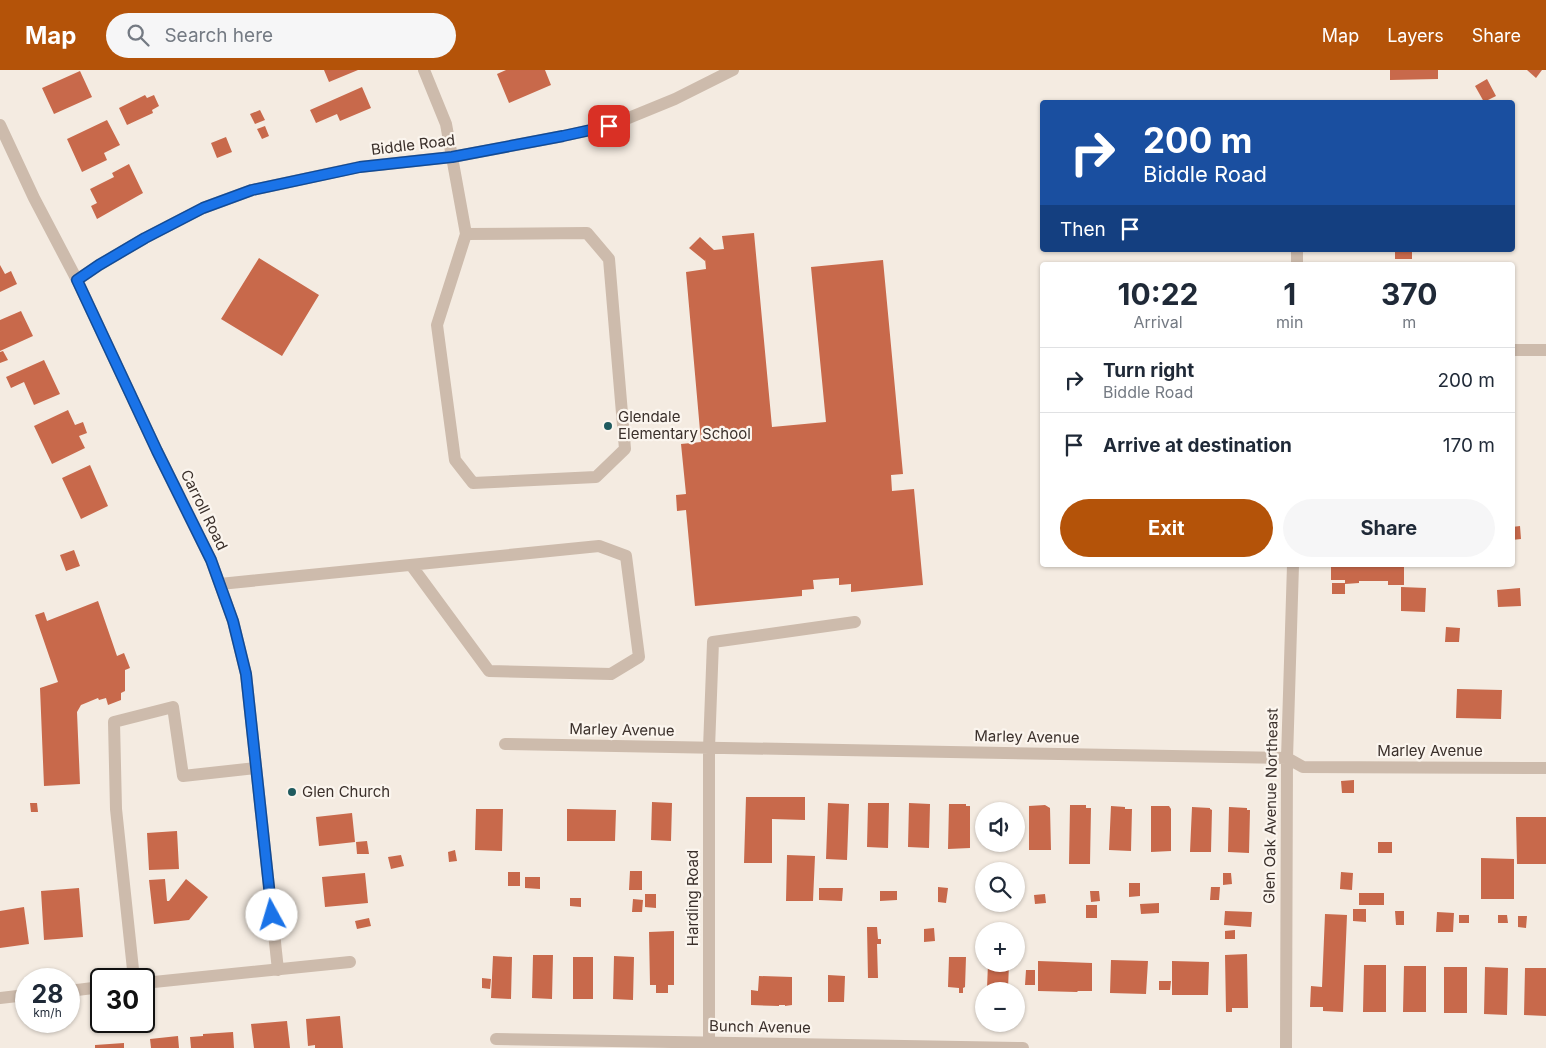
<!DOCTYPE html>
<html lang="en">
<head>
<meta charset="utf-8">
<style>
	:root { --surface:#fff; --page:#f6f6f7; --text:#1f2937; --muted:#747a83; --line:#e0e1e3; --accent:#b45309 }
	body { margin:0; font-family:Inter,sans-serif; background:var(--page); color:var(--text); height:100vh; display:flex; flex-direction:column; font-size:19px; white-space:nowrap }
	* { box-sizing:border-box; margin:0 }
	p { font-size:16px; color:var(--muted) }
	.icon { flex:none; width:28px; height:28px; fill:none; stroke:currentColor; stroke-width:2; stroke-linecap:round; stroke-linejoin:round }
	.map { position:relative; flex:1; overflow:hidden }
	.sheet { position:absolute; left:1040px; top:192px; width:475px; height:305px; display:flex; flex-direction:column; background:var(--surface); border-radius:5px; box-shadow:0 1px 4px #0004 }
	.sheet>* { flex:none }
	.hud { position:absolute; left:1040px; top:30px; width:475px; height:152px; border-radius:5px; box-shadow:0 1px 4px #0004; background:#1a4fa0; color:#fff; overflow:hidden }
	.fabs { position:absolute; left:975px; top:732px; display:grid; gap:10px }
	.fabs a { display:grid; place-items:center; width:50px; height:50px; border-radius:50%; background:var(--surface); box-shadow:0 1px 4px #0004; font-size:25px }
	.speed { position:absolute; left:15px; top:898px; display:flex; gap:10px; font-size:25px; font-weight:700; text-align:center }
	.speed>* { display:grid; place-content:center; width:65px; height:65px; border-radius:50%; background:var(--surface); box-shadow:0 1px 4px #0004; line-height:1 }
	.speed small { font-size:12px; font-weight:400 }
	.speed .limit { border:2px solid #111; border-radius:8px; background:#fff; color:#111 }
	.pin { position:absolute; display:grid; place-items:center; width:42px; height:42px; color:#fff; margin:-21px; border-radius:10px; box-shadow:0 2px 8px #0006 }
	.me { position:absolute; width:55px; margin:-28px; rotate:354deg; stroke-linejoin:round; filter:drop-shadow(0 0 4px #0008) }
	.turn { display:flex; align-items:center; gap:18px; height:105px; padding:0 20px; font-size:22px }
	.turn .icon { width:65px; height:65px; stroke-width:2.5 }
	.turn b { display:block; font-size:35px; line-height:42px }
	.then { display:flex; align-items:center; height:48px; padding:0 20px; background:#0003; gap:10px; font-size:19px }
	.eta { display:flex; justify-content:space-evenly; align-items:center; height:85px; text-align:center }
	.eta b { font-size:30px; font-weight:700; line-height:35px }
	.button { display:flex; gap:10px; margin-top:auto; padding:10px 20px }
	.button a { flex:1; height:58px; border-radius:30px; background:var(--accent); color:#fff; font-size:20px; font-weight:700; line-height:58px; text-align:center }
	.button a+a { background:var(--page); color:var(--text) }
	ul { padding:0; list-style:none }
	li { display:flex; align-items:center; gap:15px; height:65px; padding:0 20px; border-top:1px solid var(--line) }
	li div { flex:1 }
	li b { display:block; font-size:19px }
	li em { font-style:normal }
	header { display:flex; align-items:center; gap:30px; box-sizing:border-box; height:70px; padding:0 25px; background:var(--accent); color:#fff }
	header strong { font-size:24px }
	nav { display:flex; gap:28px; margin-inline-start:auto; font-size:18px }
	.search { width:350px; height:45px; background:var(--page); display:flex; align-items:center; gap:12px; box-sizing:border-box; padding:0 18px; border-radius:28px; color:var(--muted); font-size:19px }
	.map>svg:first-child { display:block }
	.building { fill:#c8694b }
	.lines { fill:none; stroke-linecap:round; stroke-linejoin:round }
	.lane { stroke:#cdbbac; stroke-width:12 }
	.street { stroke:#cdbbac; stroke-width:12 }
	.route-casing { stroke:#114b97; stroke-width:12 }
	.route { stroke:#1a73e8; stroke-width:9 }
	.poi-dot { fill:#1f5a5e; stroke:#fbf5ee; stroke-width:2 }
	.labels { text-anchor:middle; stroke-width:4.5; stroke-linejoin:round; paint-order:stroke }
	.street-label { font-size:15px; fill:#3b302b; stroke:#fbf5ee }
	.poi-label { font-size:15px; fill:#3b302b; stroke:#fbf5ee; text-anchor:start }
</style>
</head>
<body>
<header>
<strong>Map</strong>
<div class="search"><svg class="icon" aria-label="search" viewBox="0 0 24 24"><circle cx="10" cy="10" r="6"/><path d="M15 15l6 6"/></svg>Search here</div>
<nav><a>Map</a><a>Layers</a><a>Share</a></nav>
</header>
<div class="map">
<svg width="1546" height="978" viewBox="0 0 1546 978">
	<rect width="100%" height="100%" fill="#f4ebe1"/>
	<path class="building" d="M324,0H358L329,12Z
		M506,0H545L551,15L509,33L497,4Z
		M1390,0H1438V9L1390,10Z
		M1527,0H1542L1536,8Z
		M80,1L92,27L54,44L42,18Z
		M1487,9L1496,26L1484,32L1475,16Z
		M362,17L371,38L340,51L337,44L316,53L310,40Z
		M145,25L147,28L154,25L159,36L152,40L153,43L127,55L119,38Z
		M260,40L265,50L255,54L250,44Z
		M107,50L120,75L104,83L107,90L82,102L67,69Z
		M265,56L269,66L262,69L257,59Z
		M226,67L232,82L217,88L211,73Z
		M129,94L143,123L97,149L91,136L97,133L90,119L114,107L112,103Z
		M754,163L772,357L826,352L811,197L883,190L903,404L891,405L892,421L914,419L923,515L851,522V514L839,515V508L813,510L814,519L802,520V526L695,536L686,440L677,441L676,425L686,424L681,374L701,372L686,202L706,199L705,189V191L689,178L700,167L714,180L724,179L722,166Z
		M1395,180H1412V189H1395Z
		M259,188L319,225L282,286L221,249Z
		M0,195L5,204L11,201L17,214L0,222Z
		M21,241L33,266L0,281V250Z
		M3,281L8,290L0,293V282Z
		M44,290L60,324L34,335L24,312L11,318L6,307Z
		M68,340L75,355L83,352L87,363L79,366L85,378L52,394L34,356Z
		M90,395L108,436L81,449L62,408Z
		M1520,456L1521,469L1512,470V457Z
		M74,480L80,496L66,501L60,485Z
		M1331,495H1404V515H1388V511H1359V513L1345,514V524H1332V513H1345V510H1331Z
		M1401,517L1426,518L1425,542L1401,541Z
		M1520,518L1521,536L1498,537L1497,520Z
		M98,531L117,586L124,583L130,598L125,600V621L121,623V630L108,635L106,628L99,630L98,628L81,635L77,642L80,714L44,716L40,618L58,612L35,545L44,542L47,551Z
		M1446,557L1460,558L1459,572H1445Z
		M1457,619L1502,620L1501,649L1456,648Z
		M1354,710V723H1342L1341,711Z
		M746,727H805V750L772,749V793H744Z
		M652,732L672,733L671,771L651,770Z
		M30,733H37L38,742H31Z
		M828,733L849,734L847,790L826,789Z
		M868,733H889L888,778L867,777Z
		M909,733L930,734L929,778L908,777Z
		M949,734H966V736H970V778L948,779Z
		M990,734H1006V737H1010V741H990Z
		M1045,735L1050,738L1051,780H1029V736Z
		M1070,735H1086V738H1091L1090,794H1069Z
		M1111,736L1125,737V739H1132L1131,781L1109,780Z
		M1151,736H1169L1171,739V781L1151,782Z
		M1192,737L1210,738V739L1212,740L1211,782H1190Z
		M1229,737L1247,738V740H1250L1249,783L1228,782Z
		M476,739H503L502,781L475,780Z
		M567,739L616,740L615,771H567Z
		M352,743L355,772L319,776L316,747Z
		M1516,747H1546V794H1517Z
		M177,761L179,799L149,800L147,763Z
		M367,771L369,784H357L356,772Z
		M1378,772H1392V783H1378Z
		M989,774H1010V779H990Z
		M455,780L457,791L449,792L448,782Z
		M401,785L404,796L391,799L388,787Z
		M787,785L815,786L813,831H786Z
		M1481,788L1514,789V829H1481Z
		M630,801H642V820H629Z
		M508,802H520V816H508Z
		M1341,802L1353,803L1352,820L1340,819Z
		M365,803L368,833L325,837L322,807Z
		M1223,803H1231L1232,814L1223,815Z
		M525,807H540V819L525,818Z
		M165,809L167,831H169L186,809L208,827L189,850L154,854L149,810Z
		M1129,813H1140V826L1129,827Z
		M938,817L948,818L946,833L938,832Z
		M1211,817H1220L1219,830H1210Z
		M79,818L83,867L44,870L41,821Z
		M819,818H843L842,831L819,830Z
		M880,821H897V830L880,831Z
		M1090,821H1099L1100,831L1091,832Z
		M1359,823H1384V835H1359Z
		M645,824H656V838L645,837Z
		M1045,824L1046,833L1035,834L1034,825Z
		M570,828H581V837L570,836Z
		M633,829L643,830L642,842H632Z
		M1159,833V843L1141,844L1140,834Z
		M1086,835H1097V848H1086Z
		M24,837L29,874L0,878V841Z
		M1353,839H1366V852L1353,851Z
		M1225,841L1252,842L1251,857L1224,855Z
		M1395,841H1404V855H1396Z
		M1437,842L1454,843L1453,862H1436Z
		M1325,844L1347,845L1343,942L1323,941V937H1310L1311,916L1322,917Z
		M1459,845H1469V853H1459Z
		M1498,845H1507L1508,853H1498Z
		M1518,846H1527L1526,858L1518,857Z
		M369,848L371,856L357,859L355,851Z
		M867,857H877L878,869H881V874H877L878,908H868Z
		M934,858L935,871L924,872V859Z
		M1235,860V869H1225V861Z
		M674,861V915H668V923H656V915H650L649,862Z
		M1247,884L1248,938H1232V942H1226L1225,885Z
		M533,885H553L552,929L532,928Z
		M493,886L512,887L511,929L491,928Z
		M614,886L634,887L633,930L613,929Z
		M573,887H593V929H573Z
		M949,887H966L965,917L963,918V923H959V918L948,917Z
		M1111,890L1148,891L1146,924L1110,923Z
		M1038,891L1092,893V921H1078L1077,922L1038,921Z
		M1172,891L1209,892L1208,925H1172Z
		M988,894H1009L1008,919L987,918Z
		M1364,895H1386V942H1363Z
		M1404,896H1426V942H1403Z
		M1444,897H1467V943H1444Z
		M1485,897L1508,898L1507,945L1484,944Z
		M1525,898H1546V946L1524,945Z
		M1026,900H1035V915H1025Z
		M828,905L845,906L844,932H828Z
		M759,906L792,907V935L785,936V935H779V936L751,935V920L758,921Z
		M482,908L491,909L490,919L482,918Z
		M1159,911H1171L1170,920H1159Z
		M340,946L343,978H315V975L308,976L306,949Z
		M287,951L290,978H254L251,954Z
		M233,962L234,978H191L190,967L203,966V964Z
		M178,966L179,978H151L150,969Z
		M124,973V978H95V975Z"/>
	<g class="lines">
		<path class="lane" d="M452,87L466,164L437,255L455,390L473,413L596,407L625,379L609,189L587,163L466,164
			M220,514L599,476L626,486L639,587L611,604L489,601L411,495
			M709,678L713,572L855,552
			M134,909L116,739L114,652L173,637L183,706L256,698"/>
		<path class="street" d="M424,0L446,54L452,87
			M0,55L34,128L77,210L157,381L211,490L233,551L246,604L278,900
			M1297,180V195
			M77,210L99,195L145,168L203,138L252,120L359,97L452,87L563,66L609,56L675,29L733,0
			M1512,280H1546
			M505,674L1287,688L1303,697L1546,698
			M144,913L350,892
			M69,921L101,917
			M0,928L26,925
			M496,969L1023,978
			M709,978V678
			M1286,978L1287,688L1293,495"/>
	</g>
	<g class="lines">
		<g class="route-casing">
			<path id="route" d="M272,845L246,604L233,551L211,490L157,381L77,210L99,195L145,168L203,138L252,120L360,97L452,87L563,66L609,56"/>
		</g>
		<use href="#route" class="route"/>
	</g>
	<g class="poi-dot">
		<circle cx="608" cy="356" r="5"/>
		<circle cx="292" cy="722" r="5"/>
	</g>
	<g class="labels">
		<g class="street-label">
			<text transform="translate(413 75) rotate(-7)" y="5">Biddle Road</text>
			<text transform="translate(204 440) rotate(64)" y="5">Carroll Road</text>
			<text transform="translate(622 660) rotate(1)" y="5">Marley Avenue</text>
			<text transform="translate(1027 667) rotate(1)" y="5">Marley Avenue</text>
			<text x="1430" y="686">Marley Avenue</text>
			<text transform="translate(1271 736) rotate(-89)" y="5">Glen Oak Avenue Northeast</text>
			<text transform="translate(693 828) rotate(-90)" y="5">Harding Road</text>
			<text transform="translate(760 957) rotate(1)" y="5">Bunch Avenue</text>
		</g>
		<g class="poi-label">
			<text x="618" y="352">Glendale<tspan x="618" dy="17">Elementary School</tspan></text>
			<text x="302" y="727">Glen Church</text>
		</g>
	</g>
</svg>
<div class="fabs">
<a><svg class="icon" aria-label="sound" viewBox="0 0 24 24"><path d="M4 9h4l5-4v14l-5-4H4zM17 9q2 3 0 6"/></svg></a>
<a><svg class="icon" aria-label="search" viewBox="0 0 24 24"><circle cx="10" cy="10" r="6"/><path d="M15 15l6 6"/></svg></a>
<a>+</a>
<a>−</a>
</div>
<div class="speed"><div>28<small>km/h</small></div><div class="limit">30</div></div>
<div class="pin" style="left:609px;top:56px;background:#d93025"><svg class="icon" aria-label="arrive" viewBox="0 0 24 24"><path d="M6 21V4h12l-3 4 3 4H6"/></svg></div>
<svg class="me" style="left:272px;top:845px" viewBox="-20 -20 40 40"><circle r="19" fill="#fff"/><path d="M0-13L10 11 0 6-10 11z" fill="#1a73e8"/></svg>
<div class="hud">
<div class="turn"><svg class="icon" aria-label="right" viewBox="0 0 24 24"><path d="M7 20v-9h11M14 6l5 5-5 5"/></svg><div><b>200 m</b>Biddle Road</div></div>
<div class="then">Then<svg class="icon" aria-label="arrive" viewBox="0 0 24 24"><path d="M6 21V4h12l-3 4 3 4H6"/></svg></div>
</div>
<section class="sheet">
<div class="eta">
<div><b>10:22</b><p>Arrival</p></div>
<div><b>1</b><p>min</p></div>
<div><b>370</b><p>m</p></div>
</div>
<ul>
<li><svg class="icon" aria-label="right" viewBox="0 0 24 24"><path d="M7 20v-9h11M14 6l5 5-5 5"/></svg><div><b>Turn right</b><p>Biddle Road</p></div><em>200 m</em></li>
<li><svg class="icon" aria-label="arrive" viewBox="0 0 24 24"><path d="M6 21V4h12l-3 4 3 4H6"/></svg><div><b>Arrive at destination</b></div><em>170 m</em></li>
</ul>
<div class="button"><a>Exit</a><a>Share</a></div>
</section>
</div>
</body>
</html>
